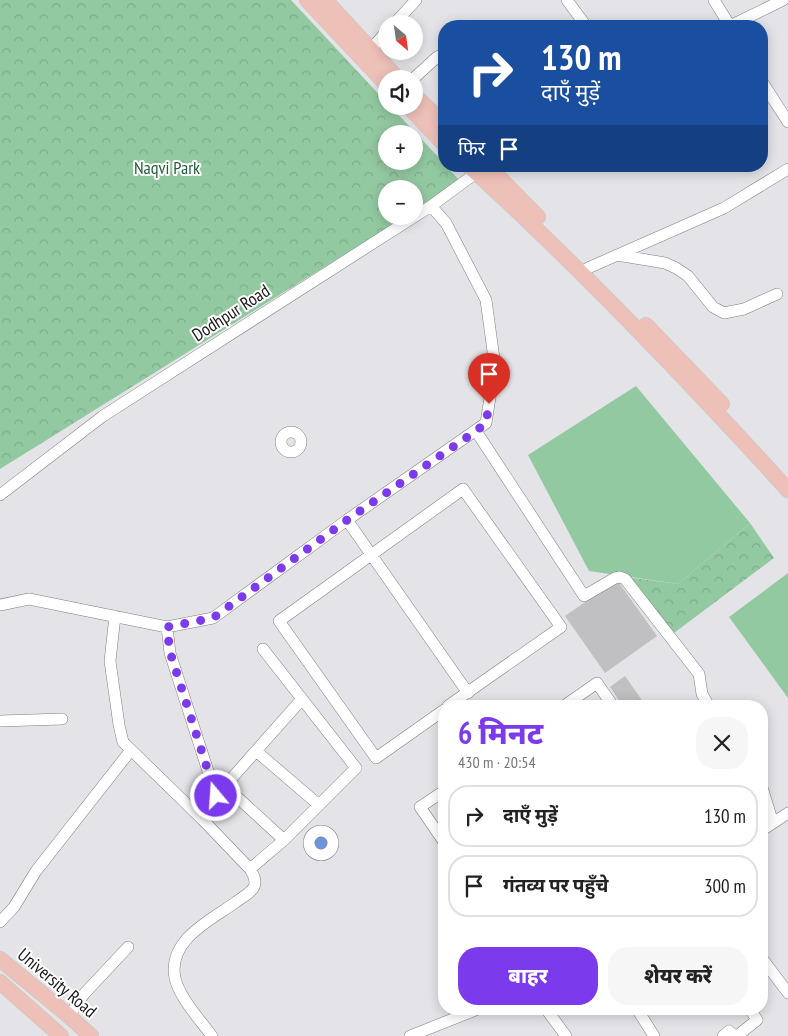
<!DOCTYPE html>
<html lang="hi">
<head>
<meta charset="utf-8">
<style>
	:root { --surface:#fff; --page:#f6f6f6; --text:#222; --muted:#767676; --line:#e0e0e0; --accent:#7c3aed }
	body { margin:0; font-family:"PT Sans Narrow","Noto Sans Devanagari",sans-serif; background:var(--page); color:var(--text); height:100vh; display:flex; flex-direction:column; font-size:19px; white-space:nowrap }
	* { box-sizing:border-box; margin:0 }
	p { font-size:16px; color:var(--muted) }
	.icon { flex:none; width:28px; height:28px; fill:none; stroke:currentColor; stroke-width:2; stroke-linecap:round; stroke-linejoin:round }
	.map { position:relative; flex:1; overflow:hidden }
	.sheet { position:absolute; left:438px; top:700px; width:330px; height:315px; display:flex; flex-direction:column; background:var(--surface); border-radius:20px; box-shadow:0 2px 12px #0003 }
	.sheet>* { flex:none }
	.guide { position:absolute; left:438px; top:20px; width:330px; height:152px; border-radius:20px; box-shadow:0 2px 12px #0003; background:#1a4fa0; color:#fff; overflow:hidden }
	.needle { width:32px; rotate:151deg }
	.controls { position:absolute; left:378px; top:15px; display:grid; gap:10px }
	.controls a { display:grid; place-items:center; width:45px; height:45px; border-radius:50%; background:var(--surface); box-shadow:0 2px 12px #0003; font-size:25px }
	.pin { position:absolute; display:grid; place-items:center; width:42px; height:42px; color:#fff; margin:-51px -21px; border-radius:50% 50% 50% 0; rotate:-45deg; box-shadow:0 0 5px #0007 }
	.pin .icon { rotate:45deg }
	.me { position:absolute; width:55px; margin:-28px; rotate:342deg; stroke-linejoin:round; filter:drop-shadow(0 0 4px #0008) }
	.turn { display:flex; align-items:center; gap:18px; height:105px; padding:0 20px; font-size:22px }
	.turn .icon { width:65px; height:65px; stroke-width:2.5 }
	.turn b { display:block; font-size:35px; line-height:42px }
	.then { display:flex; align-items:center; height:48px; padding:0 20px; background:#0003; gap:10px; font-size:19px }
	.round { display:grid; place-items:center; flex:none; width:52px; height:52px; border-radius:20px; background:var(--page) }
	.headline { display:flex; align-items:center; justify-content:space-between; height:85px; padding:0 20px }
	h1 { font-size:30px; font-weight:800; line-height:38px; color:var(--accent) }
	.action { display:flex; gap:10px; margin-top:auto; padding:10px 20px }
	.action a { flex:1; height:58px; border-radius:20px; background:var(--accent); color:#fff; font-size:20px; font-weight:800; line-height:58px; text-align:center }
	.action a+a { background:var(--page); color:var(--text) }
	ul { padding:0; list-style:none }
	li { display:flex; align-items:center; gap:15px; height:62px; margin:0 10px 8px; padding:0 10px; border:2px solid var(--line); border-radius:20px }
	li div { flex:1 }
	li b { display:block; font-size:19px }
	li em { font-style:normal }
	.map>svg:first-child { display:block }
	.park { fill:url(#park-crowns); fill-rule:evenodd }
	.pitch { fill:#93c9a1 }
	.water { fill:url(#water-ripples) }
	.building { fill:#c0c0c3 }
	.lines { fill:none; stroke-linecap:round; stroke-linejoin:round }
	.minor-casing { stroke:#7e7e81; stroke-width:12 }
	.major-casing { stroke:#c3c3c3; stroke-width:16 }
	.minor { stroke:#fff; stroke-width:11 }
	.major { stroke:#eec1b8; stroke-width:15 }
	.route { stroke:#7c3aed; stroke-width:9; stroke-dasharray:0 16.2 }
	.labels { text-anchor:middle; stroke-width:4; stroke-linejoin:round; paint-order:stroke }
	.park-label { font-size:18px; fill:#235e38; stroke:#fff }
	.street-label { font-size:18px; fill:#181819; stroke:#fff }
</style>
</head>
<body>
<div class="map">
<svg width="788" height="1036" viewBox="0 0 788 1036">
	<defs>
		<pattern id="park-crowns" width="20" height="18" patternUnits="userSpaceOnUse" patternTransform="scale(1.25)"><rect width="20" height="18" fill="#93c9a1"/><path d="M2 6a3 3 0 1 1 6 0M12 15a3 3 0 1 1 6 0" fill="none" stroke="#7eac8a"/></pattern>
		<pattern id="water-ripples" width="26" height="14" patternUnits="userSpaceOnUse" patternTransform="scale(1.25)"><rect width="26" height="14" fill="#6d95dd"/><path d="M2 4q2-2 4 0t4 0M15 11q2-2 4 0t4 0" fill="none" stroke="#5979b2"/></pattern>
	</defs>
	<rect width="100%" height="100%" fill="#e4e4e8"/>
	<path class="park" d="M0,0H291L386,102V106H390L444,163V166H446L461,182L414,211V189H386V216H406L0,469ZM386,134H414V161H386Z
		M750,523L774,558L670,636L626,577L678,584Z"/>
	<path class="pitch" d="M636,386L750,523L678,584L589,571L528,455Z
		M788,573V698L729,617Z"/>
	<path class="water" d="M312 841a10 10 0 1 1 20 0a10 10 0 1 1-20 0Z"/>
	<path class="building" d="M617,580L657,636L605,673L565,616Z
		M625,676L646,706H623L610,687Z"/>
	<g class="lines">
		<g class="minor-casing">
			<path id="minor" d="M567,0L586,26
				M714,0L730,26
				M394,24L416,0
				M730,26L783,0
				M366,55L386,32
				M413,79L437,57L444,54
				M761,80L788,122
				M617,255L665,263L676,268L688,276L713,307L724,313L744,309L777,294
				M581,273L588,268L724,208L788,169
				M476,431L584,596L615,578L620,577L625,579L699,674L702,694L709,706
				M281 442a10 10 0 1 1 20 0a10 10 0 1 1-20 0Z
				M0,495L103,416L431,206L483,168
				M347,520L468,693
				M0,605L29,599L167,627L213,618L347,520L486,423L495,366L486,300L446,223L431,206
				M115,616L110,661L119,725L123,742L203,820
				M167,627L170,653L216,796L203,820L250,869C253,874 257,881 254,887C251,893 241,898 236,902C211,920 167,940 175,978C179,997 200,1020 212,1036
				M564,706L597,683L613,706
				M444,710L376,758L279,621L463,489L561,627L448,706
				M0,721L62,719
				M256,751L319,805
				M761,784L773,823
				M225,786L284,840
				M444,791L420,807L444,842
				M216,796L302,699
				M309 843a12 12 0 1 1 24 0a12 12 0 1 1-24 0Z
				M761,831L788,813
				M250,869L284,840L356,768L263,649
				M0,922L14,907L36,871L131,750
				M761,957L788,993
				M546,1009L566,1036
				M637,1009L654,1036
				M69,1016L84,994L128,947
				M410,1036L478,1009
				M723,1036L729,1031L735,1036
				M737,1036L757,1020L750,1009"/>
		</g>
		<g class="major-casing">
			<path id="major" d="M307,0L386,84
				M325,0L398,79
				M414,95L444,123
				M408,106L444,144
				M469,166C581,268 686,378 788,490
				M488,166L538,217
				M646,325L722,404
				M0,959L69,1016L91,1036
				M0,982L61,1036"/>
		</g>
		<use href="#minor" class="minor"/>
		<use href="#major" class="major"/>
	</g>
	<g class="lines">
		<path class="route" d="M216,796L170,652L167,627L213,618L347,520L476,431L486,423L489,404"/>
	</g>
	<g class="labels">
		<g class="park-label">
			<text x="167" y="174">Naqvi Park</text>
		</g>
		<g class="street-label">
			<text transform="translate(231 313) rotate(-33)" y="6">Dodhpur Road</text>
			<text transform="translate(57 983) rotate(40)" y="6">University Road</text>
		</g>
	</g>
</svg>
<div class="controls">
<a><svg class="needle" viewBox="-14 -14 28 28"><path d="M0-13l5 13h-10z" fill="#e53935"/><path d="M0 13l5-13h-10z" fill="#767676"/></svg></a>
<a><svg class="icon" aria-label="sound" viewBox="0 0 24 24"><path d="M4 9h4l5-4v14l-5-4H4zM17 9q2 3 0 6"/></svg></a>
<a>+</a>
<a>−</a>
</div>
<div class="pin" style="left:489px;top:404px;background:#d93025"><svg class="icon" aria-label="arrive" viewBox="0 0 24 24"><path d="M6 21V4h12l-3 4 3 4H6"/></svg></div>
<svg class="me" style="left:216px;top:796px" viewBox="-20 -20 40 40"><circle r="17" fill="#7c3aed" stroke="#fff" stroke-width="3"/><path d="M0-11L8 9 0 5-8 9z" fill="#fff"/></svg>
<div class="guide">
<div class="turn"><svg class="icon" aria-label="right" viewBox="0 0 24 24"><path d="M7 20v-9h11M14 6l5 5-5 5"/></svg><div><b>130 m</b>दाएँ मुड़ें</div></div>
<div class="then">फिर<svg class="icon" aria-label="arrive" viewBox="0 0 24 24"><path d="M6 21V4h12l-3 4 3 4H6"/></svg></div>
</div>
<section class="sheet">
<div class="headline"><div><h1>6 मिनट</h1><p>430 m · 20:54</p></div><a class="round"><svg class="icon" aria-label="close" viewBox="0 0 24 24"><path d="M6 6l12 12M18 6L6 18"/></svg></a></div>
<ul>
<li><svg class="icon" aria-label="right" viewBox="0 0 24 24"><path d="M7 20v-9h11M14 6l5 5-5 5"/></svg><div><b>दाएँ मुड़ें</b></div><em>130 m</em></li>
<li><svg class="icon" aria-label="arrive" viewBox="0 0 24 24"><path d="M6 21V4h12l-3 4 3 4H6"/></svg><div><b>गंतव्य पर पहुँचे</b></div><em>300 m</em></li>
</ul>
<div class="action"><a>बाहर</a><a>शेयर करें</a></div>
</section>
</div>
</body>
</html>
